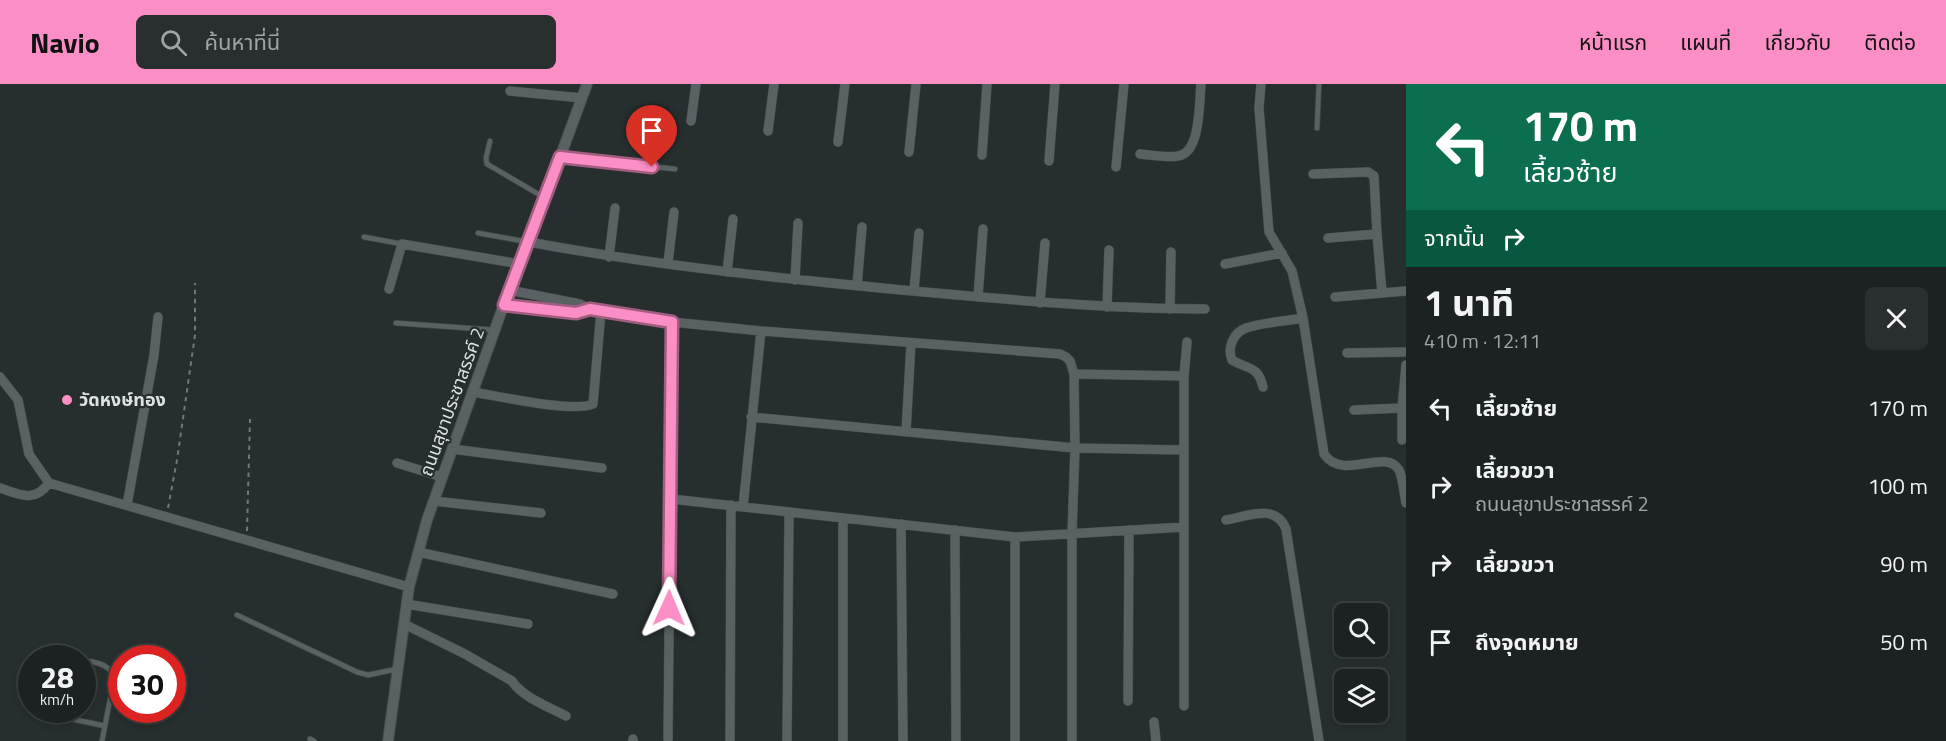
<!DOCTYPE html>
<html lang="th">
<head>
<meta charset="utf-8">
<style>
	:root { --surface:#1c2222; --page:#292f2f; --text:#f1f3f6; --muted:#a0a4a5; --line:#3a3f40; --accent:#fb8fc5 }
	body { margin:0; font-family:"Titillium Web","Noto Sans Thai",sans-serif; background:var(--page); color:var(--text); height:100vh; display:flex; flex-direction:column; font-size:22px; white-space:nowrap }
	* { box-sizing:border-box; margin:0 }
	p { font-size:20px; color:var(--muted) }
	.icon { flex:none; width:33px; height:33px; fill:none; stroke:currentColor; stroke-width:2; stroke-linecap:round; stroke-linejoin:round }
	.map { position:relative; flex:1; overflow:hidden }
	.sheet { display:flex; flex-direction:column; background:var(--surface); width:540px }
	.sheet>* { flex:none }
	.guide { background:#0b6e4f; color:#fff; overflow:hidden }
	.tools { position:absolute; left:1334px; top:519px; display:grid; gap:12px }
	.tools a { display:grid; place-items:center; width:54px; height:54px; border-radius:9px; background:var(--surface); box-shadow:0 3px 9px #0003,0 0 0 2px var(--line); font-size:30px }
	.speed { position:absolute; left:18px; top:561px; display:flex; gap:12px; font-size:30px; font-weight:700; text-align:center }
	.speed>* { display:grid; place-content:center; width:78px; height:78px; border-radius:50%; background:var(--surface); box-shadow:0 3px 9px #0003,0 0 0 2px var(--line); line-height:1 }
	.speed small { font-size:15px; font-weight:400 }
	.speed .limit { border:9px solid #d22; background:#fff; color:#111 }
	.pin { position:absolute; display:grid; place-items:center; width:51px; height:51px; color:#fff; margin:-62px -26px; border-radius:50% 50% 50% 0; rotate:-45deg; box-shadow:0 0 6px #0007 }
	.pin .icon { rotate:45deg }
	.me { position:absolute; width:66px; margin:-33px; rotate:1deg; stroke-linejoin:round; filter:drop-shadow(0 0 4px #0008) }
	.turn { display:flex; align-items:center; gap:21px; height:126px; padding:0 18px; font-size:27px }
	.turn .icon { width:78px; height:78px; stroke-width:2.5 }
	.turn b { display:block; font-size:42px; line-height:51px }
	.then { display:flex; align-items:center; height:57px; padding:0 18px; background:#0003; gap:12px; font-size:22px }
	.round { display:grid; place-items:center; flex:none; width:63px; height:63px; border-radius:9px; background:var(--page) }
	.headline { display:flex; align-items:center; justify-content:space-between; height:102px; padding:0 18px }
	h1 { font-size:36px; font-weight:700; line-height:45px }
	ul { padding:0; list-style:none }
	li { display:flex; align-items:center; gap:18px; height:78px; padding:0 18px }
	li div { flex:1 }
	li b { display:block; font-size:22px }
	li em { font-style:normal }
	header { display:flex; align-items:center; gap:36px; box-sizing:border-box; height:84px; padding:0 30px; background:var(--accent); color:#111 }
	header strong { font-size:28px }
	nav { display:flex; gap:33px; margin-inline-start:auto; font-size:21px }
	.search { width:420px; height:54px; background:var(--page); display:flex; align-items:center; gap:15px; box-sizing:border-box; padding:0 21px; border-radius:9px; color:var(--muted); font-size:22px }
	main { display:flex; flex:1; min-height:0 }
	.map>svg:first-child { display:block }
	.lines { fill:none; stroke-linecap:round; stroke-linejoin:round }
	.service-casing { stroke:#454b4c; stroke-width:6 }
	.minor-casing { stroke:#454b4c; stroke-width:10 }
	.tertiary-casing { stroke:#454b4c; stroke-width:12 }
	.path { stroke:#717878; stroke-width:2; stroke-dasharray:4.5 4.5; stroke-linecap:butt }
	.service { stroke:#596162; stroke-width:4.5 }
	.minor { stroke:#596162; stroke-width:9 }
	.tertiary { stroke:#596162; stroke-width:10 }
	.route-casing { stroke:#a35d80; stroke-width:15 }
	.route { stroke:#fb8fc5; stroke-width:10 }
	.poi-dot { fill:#fb8fc5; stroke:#262e2e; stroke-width:2 }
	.labels { text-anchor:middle; stroke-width:4.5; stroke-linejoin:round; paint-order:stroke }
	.poi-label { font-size:18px; font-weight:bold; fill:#dde2e2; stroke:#262e2e; text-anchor:start }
	.street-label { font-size:18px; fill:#dde2e2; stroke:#262e2e }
</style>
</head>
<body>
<header>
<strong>Navio</strong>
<div class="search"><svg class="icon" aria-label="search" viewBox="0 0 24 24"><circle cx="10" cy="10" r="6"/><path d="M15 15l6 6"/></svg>ค้นหาที่นี่</div>
<nav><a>หน้าแรก</a><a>แผนที่</a><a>เกี่ยวกับ</a><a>ติดต่อ</a></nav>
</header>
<main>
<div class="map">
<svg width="1406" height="657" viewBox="0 0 1406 657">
	<rect width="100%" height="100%" fill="#262e2e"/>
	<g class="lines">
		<g class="service-casing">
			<path id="service" d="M1317,44L1319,0
				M490,57L486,74L487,80L545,114
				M562,73L675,85
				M478,149L528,158
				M364,153L402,160
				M396,239L495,246
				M237,531L357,588L368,591L397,585
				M58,574L64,573L73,574
				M82,576C97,579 110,579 114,595L102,657
				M49,626L53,631L105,642
				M310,655L314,657"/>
		</g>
		<g class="minor-casing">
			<path id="minor" d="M1261,0L1259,24L1269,148L1292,187L1303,234L1324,370C1343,398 1385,363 1399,386C1403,393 1404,411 1406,419
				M510,7L582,14
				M691,37L696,0
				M768,47L774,0
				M838,58L845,0
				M909,68L916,0
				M1140,70C1152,71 1166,74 1178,72C1201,69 1199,19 1201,0
				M982,71L987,0
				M1049,77L1055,0
				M1116,83L1124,0
				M1313,90L1368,88L1374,92L1377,150L1382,209
				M1328,154L1377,150
				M529,158C652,181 777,194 902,206C1003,215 1104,225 1205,225
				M609,173L615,124
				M668,179L674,128
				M1225,180L1282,169
				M727,188L733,135
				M795,196L798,139
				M857,202L862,143
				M389,205L402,160L520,180
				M509,206L580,220L590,225L672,238L761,247L1060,270L1066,273L1070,277L1074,290L1075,364L1072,450V657
				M914,207L919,149
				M978,213L983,145
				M1335,213L1406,207
				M1040,219L1045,159
				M504,221L576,229L590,225
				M1107,223L1109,166
				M1170,225L1171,168
				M1347,269L1406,268
				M1074,290L1184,292
				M0,293L18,316L29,370L49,399L409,503
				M1263,303C1258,281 1248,286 1232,276C1227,264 1233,249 1246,244C1260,239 1286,237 1303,234
				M473,308C498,312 573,329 593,320L601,227
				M1354,326L1402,324
				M751,333L1075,364L1184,366
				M906,348L911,259
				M1402,356V324L1406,281
				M452,365L602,384
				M397,379L442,393
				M0,404C21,411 34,419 49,399
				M671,415L1015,453L1184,443
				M434,417L541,429
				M127,421L154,271L158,233
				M743,423L761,247
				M1226,436C1248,432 1276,419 1286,445L1319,657
				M901,440L903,657
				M955,446L956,657
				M1015,453V657
				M418,468L613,510
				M406,520L528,540
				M404,540L463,569L512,597C522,613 549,623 566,632
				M1128,617L1129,446
				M1184,622V292L1187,258
				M1154,638L1156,657
				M633,655V657
				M668,655L672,238
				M730,657L731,421
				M787,657L789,428
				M843,657V434"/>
		</g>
		<g class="tertiary-casing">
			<path id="tertiary" d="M388,657L409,503L427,436L509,206L529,158L587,0"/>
		</g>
		<path class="path" d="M168,424L177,376L195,251V199
			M247,447L250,335"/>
		<use href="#service" class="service"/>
		<use href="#minor" class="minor"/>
		<use href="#tertiary" class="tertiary"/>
	</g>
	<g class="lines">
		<g class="route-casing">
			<path id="route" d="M652,83L560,73L504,221L576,229L590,225L672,238L669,524"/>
		</g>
		<use href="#route" class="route"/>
	</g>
	<circle class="poi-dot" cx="67" cy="316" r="6"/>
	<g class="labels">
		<g class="poi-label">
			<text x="79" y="322">วัดหงษ์ทอง</text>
		</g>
		<g class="street-label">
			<text transform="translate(452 318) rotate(-70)" y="6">ถนนสุขาประชาสรรค์ 2</text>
		</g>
	</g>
</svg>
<div class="tools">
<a><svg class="icon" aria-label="search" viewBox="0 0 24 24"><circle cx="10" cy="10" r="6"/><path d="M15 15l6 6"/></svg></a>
<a><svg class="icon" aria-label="layers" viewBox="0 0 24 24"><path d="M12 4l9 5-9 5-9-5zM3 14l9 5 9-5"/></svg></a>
</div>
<div class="speed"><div>28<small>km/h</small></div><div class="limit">30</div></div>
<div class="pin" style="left:652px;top:83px;background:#d93025"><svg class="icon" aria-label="arrive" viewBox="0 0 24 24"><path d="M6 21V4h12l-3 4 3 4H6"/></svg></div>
<svg class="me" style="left:669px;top:524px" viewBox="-20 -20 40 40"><path d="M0-17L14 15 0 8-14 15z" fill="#fb8fc5" stroke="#fff" stroke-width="4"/></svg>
</div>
<section class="sheet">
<div class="guide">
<div class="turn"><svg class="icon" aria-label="left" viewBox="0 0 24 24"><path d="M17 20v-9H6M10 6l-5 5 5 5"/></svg><div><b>170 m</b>เลี้ยวซ้าย</div></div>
<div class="then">จากนั้น<svg class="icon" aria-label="right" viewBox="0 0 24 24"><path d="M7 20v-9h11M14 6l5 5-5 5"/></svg></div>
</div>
<div class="headline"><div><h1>1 นาที</h1><p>410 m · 12:11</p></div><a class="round"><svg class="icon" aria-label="close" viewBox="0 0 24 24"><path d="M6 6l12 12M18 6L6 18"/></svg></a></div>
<ul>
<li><svg class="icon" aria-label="left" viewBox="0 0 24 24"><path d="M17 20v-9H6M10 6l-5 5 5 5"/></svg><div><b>เลี้ยวซ้าย</b></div><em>170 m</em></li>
<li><svg class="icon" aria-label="right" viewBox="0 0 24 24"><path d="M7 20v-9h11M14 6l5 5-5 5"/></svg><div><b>เลี้ยวขวา</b><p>ถนนสุขาประชาสรรค์ 2</p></div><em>100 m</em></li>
<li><svg class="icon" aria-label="right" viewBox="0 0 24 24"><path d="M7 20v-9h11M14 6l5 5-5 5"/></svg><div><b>เลี้ยวขวา</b></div><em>90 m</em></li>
<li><svg class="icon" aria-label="arrive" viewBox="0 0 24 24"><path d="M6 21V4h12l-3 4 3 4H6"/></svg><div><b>ถึงจุดหมาย</b></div><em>50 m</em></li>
</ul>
</section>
</main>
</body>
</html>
